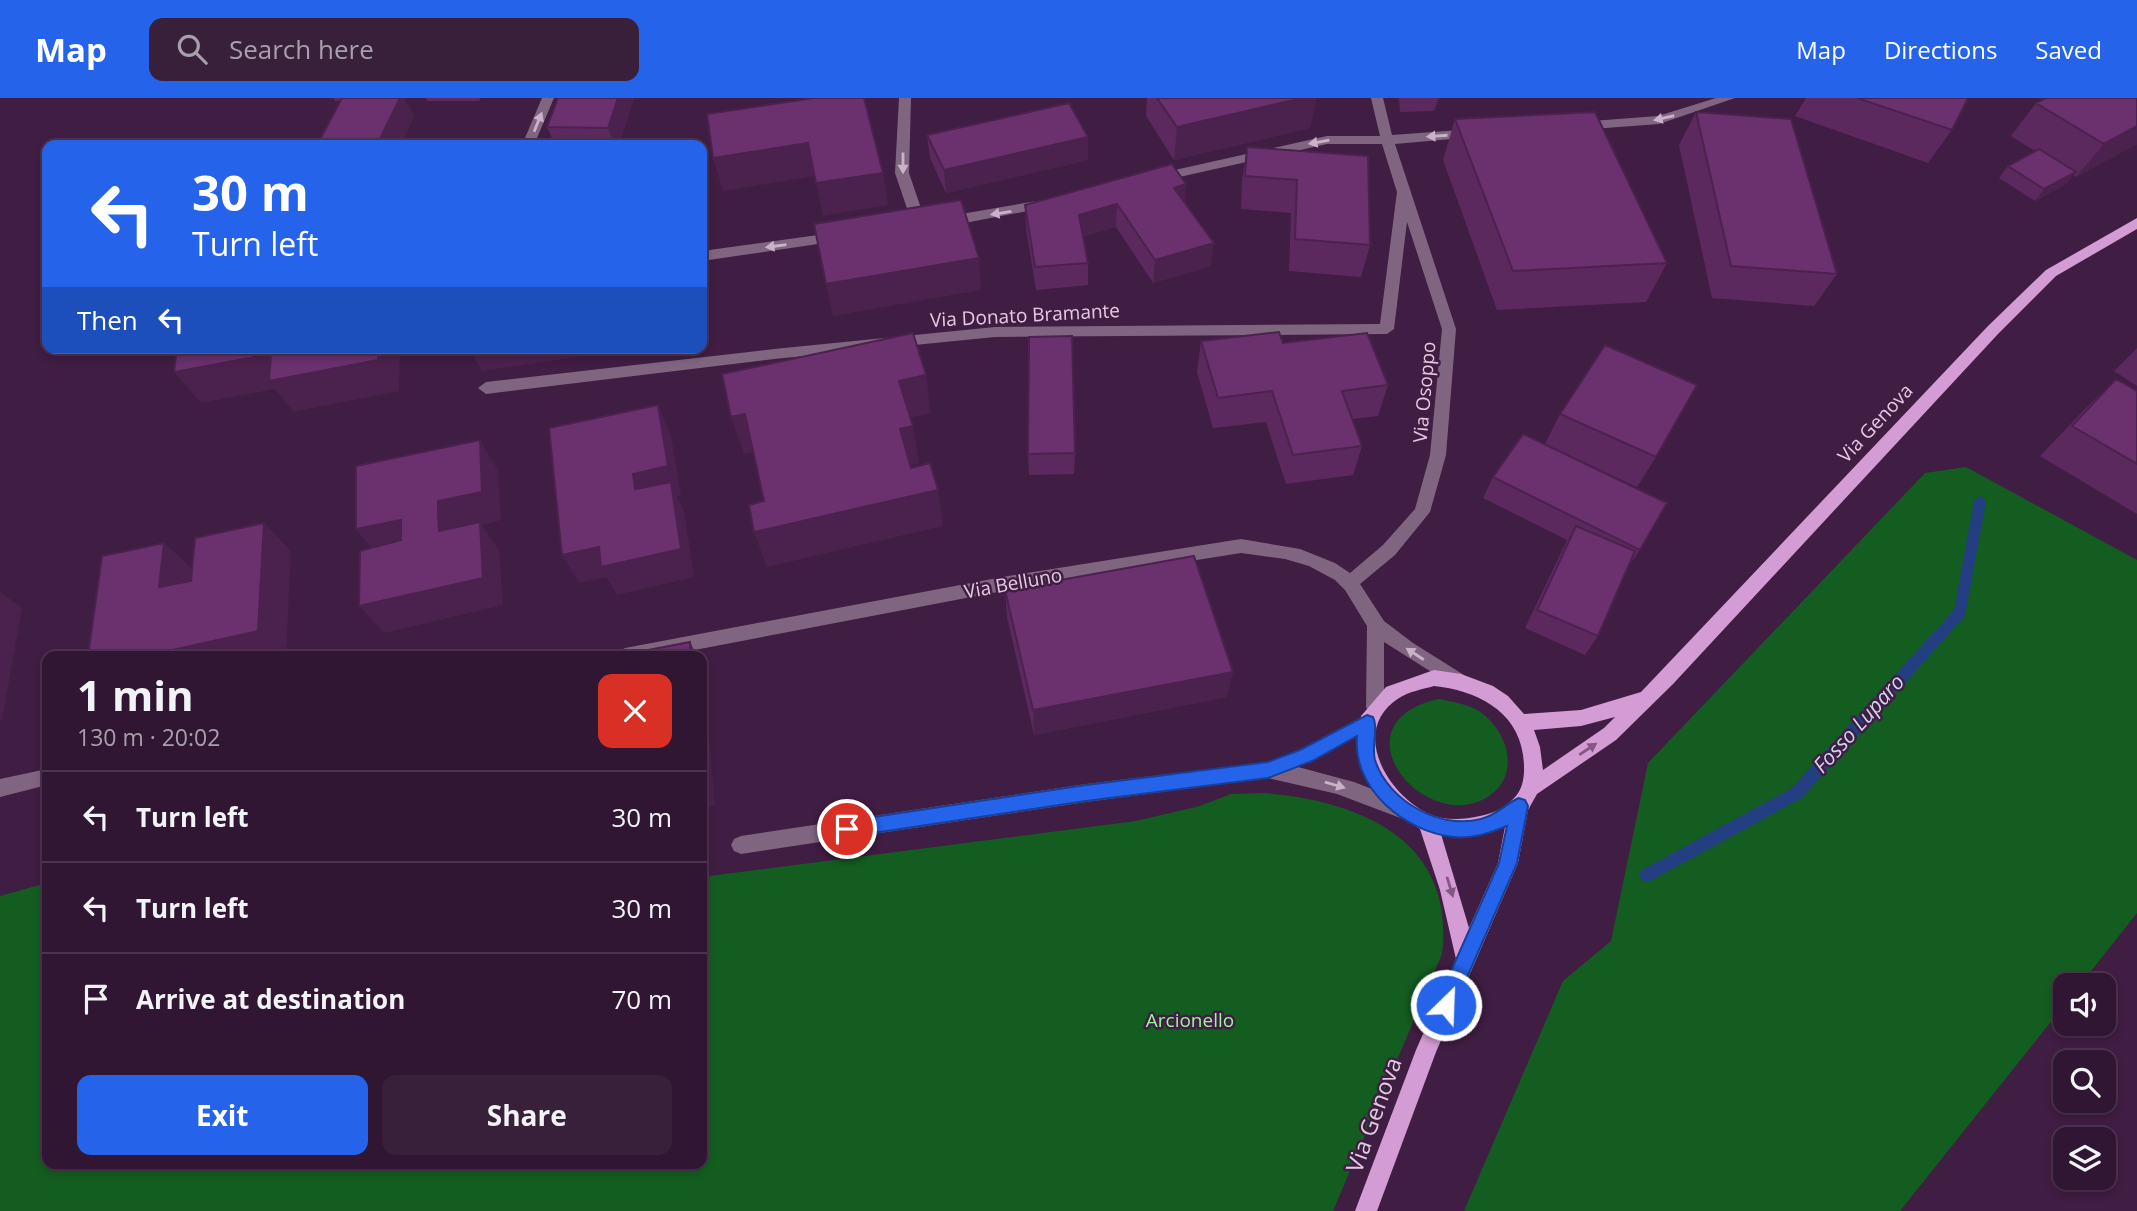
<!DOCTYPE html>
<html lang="en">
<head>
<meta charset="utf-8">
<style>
	:root { --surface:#301632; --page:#381f3a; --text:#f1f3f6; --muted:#a89fac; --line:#4b354d; --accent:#2563eb }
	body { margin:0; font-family:"Open Sans",sans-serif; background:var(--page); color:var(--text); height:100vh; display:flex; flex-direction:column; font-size:26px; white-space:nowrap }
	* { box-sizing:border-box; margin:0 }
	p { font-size:23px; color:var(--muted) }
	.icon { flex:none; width:38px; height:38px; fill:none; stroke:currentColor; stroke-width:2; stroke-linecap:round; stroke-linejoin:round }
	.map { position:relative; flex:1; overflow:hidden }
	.details { position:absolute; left:42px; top:553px; width:665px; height:518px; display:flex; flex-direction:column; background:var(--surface); border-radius:14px; box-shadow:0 4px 10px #0003,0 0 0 2px var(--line) }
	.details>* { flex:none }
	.hud { position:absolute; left:42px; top:42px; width:665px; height:214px; border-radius:14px; box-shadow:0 4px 10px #0003,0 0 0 2px var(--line); background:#2563eb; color:#fff; overflow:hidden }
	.tools { position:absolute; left:2053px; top:875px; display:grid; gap:14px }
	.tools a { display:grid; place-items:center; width:63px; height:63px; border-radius:14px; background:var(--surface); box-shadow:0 4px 10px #0003,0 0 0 2px var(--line); font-size:35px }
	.pin { position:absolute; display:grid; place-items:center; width:60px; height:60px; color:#fff; margin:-30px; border:4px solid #fff; border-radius:50%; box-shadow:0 2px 7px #0007 }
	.me { position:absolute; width:77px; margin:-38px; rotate:24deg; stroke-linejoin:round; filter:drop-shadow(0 0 5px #0008) }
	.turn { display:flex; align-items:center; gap:24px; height:147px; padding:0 35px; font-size:32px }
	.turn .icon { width:91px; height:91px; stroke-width:2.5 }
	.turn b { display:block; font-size:49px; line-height:60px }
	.then { display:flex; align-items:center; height:66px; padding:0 35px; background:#0003; gap:14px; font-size:26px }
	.round { display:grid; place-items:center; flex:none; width:74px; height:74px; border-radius:14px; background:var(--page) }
	.headline { display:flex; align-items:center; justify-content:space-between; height:119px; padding:0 35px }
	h1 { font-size:42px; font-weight:700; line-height:52px }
	.button { display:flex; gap:14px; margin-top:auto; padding:14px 35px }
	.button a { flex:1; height:80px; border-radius:14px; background:var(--accent); color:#fff; font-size:28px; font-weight:700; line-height:80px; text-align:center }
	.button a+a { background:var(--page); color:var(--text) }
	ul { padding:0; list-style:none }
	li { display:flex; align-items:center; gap:21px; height:91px; padding:0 35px; border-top:2px solid var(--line) }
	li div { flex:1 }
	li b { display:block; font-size:26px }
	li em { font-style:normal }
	header { display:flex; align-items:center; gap:42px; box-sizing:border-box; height:98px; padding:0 35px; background:var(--accent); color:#fff }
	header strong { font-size:33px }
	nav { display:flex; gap:38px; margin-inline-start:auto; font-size:24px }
	.search { width:490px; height:63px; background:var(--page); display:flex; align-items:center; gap:18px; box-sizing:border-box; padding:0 24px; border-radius:14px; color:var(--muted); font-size:26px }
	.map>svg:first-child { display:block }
	.green { fill:#145d21 }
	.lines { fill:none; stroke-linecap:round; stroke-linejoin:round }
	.stream { fill:#243e82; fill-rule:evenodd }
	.minor { fill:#806581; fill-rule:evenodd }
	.major { fill:#d49cd5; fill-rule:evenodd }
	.wall { fill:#5c295f }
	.shaded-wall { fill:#4b224d }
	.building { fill:#6b306e; stroke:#4b224d; stroke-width:2 }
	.oneway { fill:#cab2ca }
	.oneway2 { fill:#835684 }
	.route { fill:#2563eb; stroke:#184099; stroke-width:2 }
	.labels { text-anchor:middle; stroke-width:5; stroke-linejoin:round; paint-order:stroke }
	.street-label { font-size:19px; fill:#e2cbe2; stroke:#401d42 }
	.park-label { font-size:19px; fill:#98f69e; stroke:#401d42 }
	.water-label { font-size:21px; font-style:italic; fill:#ced8ec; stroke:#401d42 }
	.near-street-label { font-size:23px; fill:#e2cbe2; stroke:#401d42 }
</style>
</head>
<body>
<header>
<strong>Map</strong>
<div class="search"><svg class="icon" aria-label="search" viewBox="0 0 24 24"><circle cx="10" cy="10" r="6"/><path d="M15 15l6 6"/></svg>Search here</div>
<nav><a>Map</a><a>Directions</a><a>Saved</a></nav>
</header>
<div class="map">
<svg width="2137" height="1113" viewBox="0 0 2137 1113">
	<rect width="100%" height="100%" fill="#401d42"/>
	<path class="green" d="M1966,369L2137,462V815L2080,887H2065V906L1900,1113H1464L1563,883L1611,843L1648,665L1925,375Z
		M1438,601C1454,604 1470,606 1483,616C1509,637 1520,677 1489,698C1426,740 1331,626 1438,601Z
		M1264,695C1360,703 1456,742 1442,856L1333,1113H0V798L47,785V1066H702V779L1136,723L1200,708L1231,696Z"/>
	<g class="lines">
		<path class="stream" d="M1980,398L1986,403L1965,518L1802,700L1652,782L1647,784L1642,782L1639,777L1642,772L1792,690L1954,512L1974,403Z"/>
		<path class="minor" d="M542,0H554L534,47H522Z
			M899,0H911L909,75L927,128L920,133L913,128L895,75Z
			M1371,0H1383L1392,37L1474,31L1480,35L1474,39L1395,46L1456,231L1446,357L1430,414L1395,457L1360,486L1384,523L1413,545L1464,577L1467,582L1464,587L1458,590L1452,587L1384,544V609L1381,615L1375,617L1369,615L1366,609L1367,528L1345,492L1335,482L1309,468L1285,461L1241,455L1008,492L663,558H616L619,553L625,550L1008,478L1241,441L1300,451L1335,465L1350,475L1383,447L1415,411L1430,357L1442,231L1407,124L1394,231L1387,236L995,239L774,261L486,296L478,290L486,284L774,251L995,229L1380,226L1397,94L1382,46H1327L1157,84L1150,80L1157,76L1327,38H1380Z
			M1716,0H1735L1659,26L1579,32L1573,28L1579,24L1658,18Z
			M1048,101L1055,105L1053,108L944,129L937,124L944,119Z
			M840,134L847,139L845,142L702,163V153Z
			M1367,616L1373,618L1376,624L1373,630L1298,669L1354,684L1410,706L1412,712L1410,718L1403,721L1337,696L1268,680L1086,704L741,756L734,753L731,747L734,741L741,738L1086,686L1268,664L1300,652Z
			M47,671V687L0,699V681Z"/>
		<path class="major" d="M2137,120V131L2056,178L1998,236L1673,586L1616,642L1537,696L1528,712L1518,765L1436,954L1377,1113H1355L1416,952L1456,861L1440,792L1420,731L1389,711L1365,677L1356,647L1361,618L1386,589L1434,572L1461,576L1493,588L1508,598L1524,616L1581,612L1641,594L1988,228L2046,172ZM1434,588C1475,592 1517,612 1523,657C1525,671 1525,687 1516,698C1505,710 1495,715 1480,718C1462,722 1444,723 1427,715C1387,695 1349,632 1399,600C1408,594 1423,591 1434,588ZM1615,619L1604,630L1543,672L1540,649L1534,632L1581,628ZM1505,729L1498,765L1469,830L1441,736L1460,740Z"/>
	</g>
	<path class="wall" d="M333,0H404L414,19L341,3H335Z
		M426,0H481L479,3H427Z
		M558,0H634L619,47H555L547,29Z
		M1147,0H1316L1310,30L1174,62L1146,18Z
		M1399,0H1440L1434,13L1400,14Z
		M1806,0H1968L1952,32L1928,65L1795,18Z
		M2036,5L2137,46L2076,79L2073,77L2066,86L2035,103L1999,80L2008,68L2035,53L2011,38Z
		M1696,14L1837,176L1814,208L1712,200L1679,47Z
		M1455,21L1667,165L1646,204L1497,212L1443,62Z
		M927,37L1088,62L946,95L930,60Z
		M1247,49L1368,58L1370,147L1361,179L1289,173L1291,115L1241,111L1242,82Z
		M1184,104L1211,168L1153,185L1116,129L1083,138L1088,165V187L1036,192L1026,130L1025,107Z
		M1201,243L1388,287L1378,318L1352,321L1362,348L1353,377L1286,386L1266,324L1213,330L1197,274Z
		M2137,250V288L2114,273Z
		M2116,281L2137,293V416L2040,358L2084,312Z
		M1560,316L1656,359L1637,389L1545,346Z
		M1075,355L1074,376L1029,377L1028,356Z
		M1493,379L1640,452L1628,469L1598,538L1585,557L1525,530L1567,442L1483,400Z
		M1005,492L1227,599L1034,637L1007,519Z"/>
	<path class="shaded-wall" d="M400,0H404L414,19L401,47H377Z
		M618,0H634L619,47H615L608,30Z
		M1302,0H1316L1310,30L1174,62L1177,29Z
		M1438,0H1440L1434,13Z
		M2137,28V46L2076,79L2104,46Z
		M1088,39V62L946,95L944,72Z
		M808,45L815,78L723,93L713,60Z
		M2076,74L2066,86L2035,103L2044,91Z
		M883,75L888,107L823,118L816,85Z
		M1186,86L1184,109L1174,90Z
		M1117,106L1116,129L1079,140V117Z
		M1214,145L1211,168L1153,185L1155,162Z
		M979,160L981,192L833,218L826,186Z
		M379,250H400L399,293L293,314L275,291L201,305L174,274L271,256Z
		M469,250H638L482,273Z
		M926,277L931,315L906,321L899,283Z
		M658,307L671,337L681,397L677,398L684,413L694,479L617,497L606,479L579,485L562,457L635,391L633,376Z
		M745,316L758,354L744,356L731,319Z
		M913,328L919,365L907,368L900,331Z
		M480,342L498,372L501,422L482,427L499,452L503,507L384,535L359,508L439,433L438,403Z
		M938,392L943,428L767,469L754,434Z
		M401,422L423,450L379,460L356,431Z
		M264,425L291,453L286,558H145Z
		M164,445L195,473L190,517L159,489Z
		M0,494L22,510L2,622H0Z
		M690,544L697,558H691Z
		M702,567L703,570L715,707L702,709Z
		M1233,574L1227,599L1034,637L1033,612Z"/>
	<path class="building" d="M342,0H400L377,47H317Z
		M558,0H618L608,30L547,29Z
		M814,0H864L883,75L816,85L808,45L713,60L707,16Z
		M1157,0H1302L1177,29Z
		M1857,0H1968L1952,32Z
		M2046,0H2137V28L2104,46L2036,5Z
		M1069,5L1088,39L944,72L927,37Z
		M1595,14L1667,165L1513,173L1455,21Z
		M1696,14L1791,21L1837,176L1731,168Z
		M1247,49L1368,58L1370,147L1295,141L1297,82L1245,78Z
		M2039,51L2076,74L2044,91L2008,68Z
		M1172,66L1186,86L1174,90L1214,145L1155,162L1117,106L1079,117L1088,165L1035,169L1025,107Z
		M961,102L979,160L826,186L814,126Z
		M1279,234L1283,245L1367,235L1388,287L1342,293L1362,348L1293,357L1272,293L1218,300L1201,243Z
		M913,235L926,277L899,283L913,328L900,331L911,370L930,365L938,392L754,434L749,407L764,403L745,316L731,319L722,276Z
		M1072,238L1075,355L1028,356L1029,239Z
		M1605,247L1697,287L1656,359L1560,316Z
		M177,250H379L378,262L269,283L271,256L174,274Z
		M2116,281L2137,293V366L2072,328Z
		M658,307L668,368L633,376L635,391L671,384L681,451L601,469L599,449L562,457L549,330Z
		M1523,336L1667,405L1640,452L1493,379Z
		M480,342L482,394L438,403V414L439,433L480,424L483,480L359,508L360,453L401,442V422L356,431V368Z
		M264,425L258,533L145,558H88L102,458L164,445L159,489L191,483L195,440Z
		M1576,428L1635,453L1598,538L1537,512Z
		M1194,458L1233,574L1033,612L1005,492Z
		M690,544L691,558H617Z"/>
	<defs><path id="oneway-solid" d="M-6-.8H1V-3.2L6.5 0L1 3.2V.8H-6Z" transform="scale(1.75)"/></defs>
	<g class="oneway">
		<use href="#oneway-solid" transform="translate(1664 20) rotate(167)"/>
		<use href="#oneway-solid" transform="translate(538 24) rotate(-68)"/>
		<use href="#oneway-solid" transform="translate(1437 38) rotate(176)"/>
		<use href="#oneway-solid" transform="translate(1319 44) rotate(170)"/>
		<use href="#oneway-solid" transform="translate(903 65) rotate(90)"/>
		<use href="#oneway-solid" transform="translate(1001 115) rotate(171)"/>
		<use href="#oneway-solid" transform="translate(776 148) rotate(172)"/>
		<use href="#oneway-solid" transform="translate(1415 556) rotate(-147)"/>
		<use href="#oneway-solid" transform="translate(1335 687) rotate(16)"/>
	</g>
	<g class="oneway2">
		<use href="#oneway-solid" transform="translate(1588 651) rotate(-34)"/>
		<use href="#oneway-solid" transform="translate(1450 789) rotate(73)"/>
	</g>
	<path class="route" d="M1367,617L1373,619C1379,631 1371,648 1375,662C1388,703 1440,732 1481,721C1497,717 1505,706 1519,700L1525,702L1528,708L1517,765L1452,914L1446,916L1439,914L1436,907L1499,765L1507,728C1489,735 1473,741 1454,739C1405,734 1352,691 1357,638L1312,663L1268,680L1086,703L847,739L841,737L838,731L841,725L847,723L1086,687L1268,664L1300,652Z"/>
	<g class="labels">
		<g class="street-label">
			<text transform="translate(1025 217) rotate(-3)" y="7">Via Donato Bramante</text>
			<text transform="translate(1424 294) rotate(-85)" y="7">Via Osoppo</text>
			<text transform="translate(1875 325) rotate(-47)" y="7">Via Genova</text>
			<text transform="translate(1013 485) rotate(-10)" y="7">Via Belluno</text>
		</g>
		<g class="park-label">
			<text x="1190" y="929">Arcionello</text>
		</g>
		<g class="water-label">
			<text transform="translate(1859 626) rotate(-48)" y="7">Fosso Luparo</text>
		</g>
		<g class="near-street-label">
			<text transform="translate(1374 1017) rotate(-70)" y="8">Via Genova</text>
		</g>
	</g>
</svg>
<div class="tools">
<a><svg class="icon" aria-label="sound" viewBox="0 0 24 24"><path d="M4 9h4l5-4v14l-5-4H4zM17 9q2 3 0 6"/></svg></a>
<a><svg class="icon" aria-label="search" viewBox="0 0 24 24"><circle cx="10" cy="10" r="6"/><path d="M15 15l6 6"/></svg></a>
<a><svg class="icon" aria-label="layers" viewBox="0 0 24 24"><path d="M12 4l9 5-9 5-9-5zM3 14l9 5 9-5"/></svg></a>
</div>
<div class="pin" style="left:847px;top:731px;background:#d93025"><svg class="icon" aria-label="arrive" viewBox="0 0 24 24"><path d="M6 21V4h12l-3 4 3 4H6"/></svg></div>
<svg class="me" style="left:1446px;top:907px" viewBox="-20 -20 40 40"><circle r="17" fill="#2563eb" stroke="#fff" stroke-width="3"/><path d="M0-11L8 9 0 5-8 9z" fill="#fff"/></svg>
<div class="hud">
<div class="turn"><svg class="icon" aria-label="left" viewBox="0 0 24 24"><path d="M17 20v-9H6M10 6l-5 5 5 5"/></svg><div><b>30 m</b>Turn left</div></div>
<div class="then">Then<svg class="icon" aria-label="left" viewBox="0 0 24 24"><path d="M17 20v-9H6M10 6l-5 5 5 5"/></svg></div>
</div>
<section class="details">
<div class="headline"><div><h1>1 min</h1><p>130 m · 20:02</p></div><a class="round" style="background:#d93025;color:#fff"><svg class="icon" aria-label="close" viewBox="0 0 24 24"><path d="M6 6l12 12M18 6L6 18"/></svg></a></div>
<ul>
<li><svg class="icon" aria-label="left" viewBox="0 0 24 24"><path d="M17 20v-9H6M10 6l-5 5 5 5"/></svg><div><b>Turn left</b></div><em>30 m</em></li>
<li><svg class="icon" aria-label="left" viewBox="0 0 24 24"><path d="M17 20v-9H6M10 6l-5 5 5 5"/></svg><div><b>Turn left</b></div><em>30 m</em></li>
<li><svg class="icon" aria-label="arrive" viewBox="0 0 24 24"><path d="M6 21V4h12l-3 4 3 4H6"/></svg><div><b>Arrive at destination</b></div><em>70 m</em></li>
</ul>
<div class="button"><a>Exit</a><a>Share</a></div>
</section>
</div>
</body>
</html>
